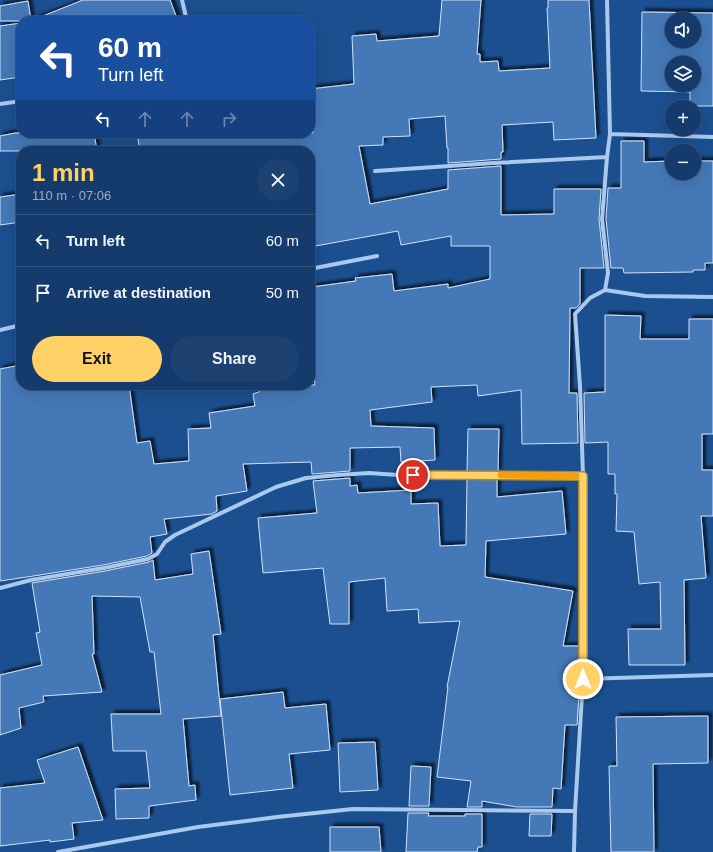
<!DOCTYPE html>
<html lang="en">
<head>
<meta charset="utf-8">
<style>
	:root { --surface:#143b6b; --page:#1d4271; --text:#f1f3f6; --muted:#9dadc1; --line:#33557e; --accent:#ffd166 }
	body { margin:0; font-family:Helvetica,sans-serif; background:var(--page); color:var(--text); height:100vh; display:flex; flex-direction:column; font-size:15px; white-space:nowrap }
	* { box-sizing:border-box; margin:0 }
	p { font-size:13px; color:var(--muted) }
	.icon { flex:none; width:22px; height:22px; fill:none; stroke:currentColor; stroke-width:2; stroke-linecap:round; stroke-linejoin:round }
	.map { position:relative; flex:1; overflow:hidden }
	.sheet { position:absolute; left:16px; top:146px; width:299px; height:244px; display:flex; flex-direction:column; background:var(--surface); border-radius:16px; box-shadow:0 4px 16px #0002,0 0 0 1px var(--line) }
	.sheet>* { flex:none }
	.banner { position:absolute; left:16px; top:16px; width:299px; height:122px; border-radius:16px; box-shadow:0 4px 16px #0002,0 0 0 1px var(--line); background:#1a4fa0; color:#fff; overflow:hidden }
	.tools { position:absolute; left:665px; top:12px; display:grid; gap:8px }
	.tools a { display:grid; place-items:center; width:36px; height:36px; border-radius:50%; background:var(--surface); box-shadow:0 4px 16px #0002,0 0 0 1px var(--line); font-size:20px }
	.pin { position:absolute; display:grid; place-items:center; width:34px; height:34px; color:#fff; margin:-17px; border:2px solid #fff; border-radius:50%; box-shadow:0 1px 4px #0007 }
	.me { position:absolute; width:44px; margin:-22px; rotate:0deg; stroke-linejoin:round; filter:drop-shadow(0 0 3px #0008) }
	.turn { display:flex; align-items:center; gap:14px; height:84px; padding:0 16px; font-size:18px }
	.turn .icon { width:52px; height:52px; stroke-width:2.5 }
	.turn b { display:block; font-size:28px; line-height:34px }
	.lanes { display:flex; align-items:center; height:38px; padding:0 16px; background:#0003; justify-content:center; gap:20px; direction:ltr }
	.lanes .off { opacity:.35 }
	.round { display:grid; place-items:center; flex:none; width:42px; height:42px; border-radius:21px; background:var(--page) }
	.headline { display:flex; align-items:center; justify-content:space-between; height:68px; padding:0 16px }
	h1 { font-size:24px; font-weight:700; line-height:30px; color:var(--accent) }
	.cta { display:flex; gap:8px; margin-top:auto; padding:8px 16px }
	.cta a { flex:1; height:46px; border-radius:24px; background:var(--accent); color:#111; font-size:16px; font-weight:700; line-height:46px; text-align:center }
	.cta a+a { background:var(--page); color:var(--text) }
	ul { padding:0; list-style:none }
	li { display:flex; align-items:center; gap:12px; height:52px; padding:0 16px; border-top:1px solid var(--line) }
	li div { flex:1 }
	li b { display:block; font-size:15px }
	li em { font-style:normal }
	.map>svg:first-child { display:block }
	.building { fill:#4478b7; stroke:#cfe3fa; fill-rule:evenodd; filter:url(#shadow) }
	.lines { fill:none; stroke-linecap:round; stroke-linejoin:round }
	.street { stroke:#a9c9ee; stroke-width:4 }
	.route-casing { stroke:#a68842; stroke-width:10 }
	.route { stroke:#ffd166; stroke-width:7 }
	.slow { stroke:#f59e0b; stroke-width:7 }
</style>
</head>
<body>
<div class="map">
<svg width="713" height="852" viewBox="0 0 713 852">
	<defs>
		<filter id="shadow"><feDropShadow dx="3.5" dy="-3.5" stdDeviation="1" flood-color="#0009"/></filter>
	</defs>
	<rect width="100%" height="100%" fill="#1b4f8f"/>
	<path class="building" d="M83,0H170L178,21H33V20Z
		M442,0H481L477,54H480V62L498,61L499,71L550,68L547,8H548V0H589L596,138L554,140L553,122L502,125L503,152H501V159L448,163V148H447L445,116L409,119L410,136L383,137V145L359,146L370,204L448,189V170L501,166V215L554,214V189H601L599,219L604,268H580V304L576,308H570L569,393H577L578,443L522,444L521,390L478,396L477,385L431,387L432,402L370,410L371,426L434,428L435,460L401,462L400,447L350,448V471L312,474L311,462L243,464L247,491L216,496L217,511L212,514L164,519L167,534L150,537L152,553L147,556L103,565L27,577L0,581V369L21,365V385H129L137,443L150,441L154,464L189,461L188,429L211,428L209,413L255,406L253,394L259,392L258,385H315L310,343V312L315,311L312,287L356,281L355,278L392,274L394,291L448,284V288L490,279V246H451V236L401,245L398,231L310,247V151H140L137,133H313L310,112V89L354,84L352,36L376,34L377,41L439,36Z
		M28,1L31,21H0V6Z
		M642,12L713,13V106H690V92L641,91ZM672,19H694V41H672ZM672,63H694V85H672Z
		M21,23V77L0,80V26Z
		M15,133H94L97,151H0V136Z
		M621,141H644V162L672,161V173H694V161H713V263H705V270H693V272L624,273L623,268H611L606,219L608,188H621Z
		M21,194V222L0,225V197Z
		M605,315L641,316L640,339H689V319H713V434H702V470H713V516H701L706,578L684,580L685,665H629L628,629H661L660,582L639,584L634,532L616,531L617,494H615V474H608V442L585,443L584,393L605,392Z
		M468,429H499L498,472H467Z
		M350,478V486L357,485L358,493L411,490V504L438,503L440,546L466,545L467,479H497V497L562,491L566,534L486,541L485,577L573,591L563,646H579V694L577,725H565L561,789L553,788L552,807H517L482,801V807H467L471,781L437,777L448,687H447L460,621L419,623L418,609L387,611L385,578L349,582V624H330L323,568L263,573L258,518L317,513L313,481Z
		M209,551L221,634L213,635L221,716L183,719L189,786L195,785L196,800L149,806V818L116,819L115,789L150,788L146,751H113L111,714H161L154,652H150L140,597L92,596L94,654H92L102,692L43,696L44,702L19,708L21,728L0,735V675L42,665L36,633L40,632L32,583L105,571L149,562L153,560L155,580L193,574L191,554Z
		M283,692L285,708L326,704L330,750L289,754L293,788L230,795L220,699Z
		M708,716V763L653,764L654,852H611L609,766H617L616,717Z
		M375,742L378,790L340,792L338,743Z
		M78,747L103,820L72,823L74,839L50,842V840L0,846V788L45,783L37,760Z
		M411,766L431,767L429,806H409Z
		M408,813H429L428,816H465V814H482V847H478L477,852H406Z
		M530,814H552L551,836H529Z
		M330,827H379L381,852H330Z"/>
	<g class="lines">
		<path class="street" d="M182,0L187,21
			M0,104L21,101
			M610,134L713,137
			M375,171L494,163L607,157
			M310,269L377,256
			M605,290L645,296L713,297
			M0,330L21,325
			M0,588L31,580L104,568L148,559L157,554L165,542L175,535L276,487L306,478L338,475L369,473L398,475L583,476
			M583,679L713,675
			M58,852L198,827L277,817L353,809L575,811
			M574,852L575,811L583,679L584,591L583,476L580,386L575,314L590,298L605,290L608,273L602,219L607,157L610,134L607,0"/>
	</g>
	<g class="lines">
		<g class="route-casing">
			<path id="route" d="M413,475L583,476V679"/>
		</g>
		<use href="#route" class="route"/>
		<path class="slow" d="M501,475L576,476"/>
	</g>
</svg>
<div class="tools">
<a><svg class="icon" aria-label="sound" viewBox="0 0 24 24"><path d="M4 9h4l5-4v14l-5-4H4zM17 9q2 3 0 6"/></svg></a>
<a><svg class="icon" aria-label="layers" viewBox="0 0 24 24"><path d="M12 4l9 5-9 5-9-5zM3 14l9 5 9-5"/></svg></a>
<a>+</a>
<a>−</a>
</div>
<div class="pin" style="left:413px;top:475px;background:#d93025"><svg class="icon" aria-label="arrive" viewBox="0 0 24 24"><path d="M6 21V4h12l-3 4 3 4H6"/></svg></div>
<svg class="me" style="left:583px;top:679px" viewBox="-20 -20 40 40"><circle r="17" fill="#ffd166" stroke="#fff" stroke-width="3"/><path d="M0-11L8 9 0 5-8 9z" fill="#fff"/></svg>
<div class="banner">
<div class="turn"><svg class="icon" aria-label="left" viewBox="0 0 24 24"><path d="M17 20v-9H6M10 6l-5 5 5 5"/></svg><div><b>60 m</b>Turn left</div></div>
<div class="lanes"><svg class="icon" aria-label="left" viewBox="0 0 24 24"><path d="M17 20v-9H6M10 6l-5 5 5 5"/></svg><svg class="icon off" aria-label="ahead" viewBox="0 0 24 24"><path d="M12 20V5M6 11l6-6 6 6"/></svg><svg class="icon off" aria-label="ahead" viewBox="0 0 24 24"><path d="M12 20V5M6 11l6-6 6 6"/></svg><svg class="icon off" aria-label="right" viewBox="0 0 24 24"><path d="M7 20v-9h11M14 6l5 5-5 5"/></svg></div>
</div>
<section class="sheet">
<div class="headline"><div><h1>1 min</h1><p>110 m · 07:06</p></div><a class="round"><svg class="icon" aria-label="close" viewBox="0 0 24 24"><path d="M6 6l12 12M18 6L6 18"/></svg></a></div>
<ul>
<li><svg class="icon" aria-label="left" viewBox="0 0 24 24"><path d="M17 20v-9H6M10 6l-5 5 5 5"/></svg><div><b>Turn left</b></div><em>60 m</em></li>
<li><svg class="icon" aria-label="arrive" viewBox="0 0 24 24"><path d="M6 21V4h12l-3 4 3 4H6"/></svg><div><b>Arrive at destination</b></div><em>50 m</em></li>
</ul>
<div class="cta"><a>Exit</a><a>Share</a></div>
</section>
</div>
</body>
</html>
